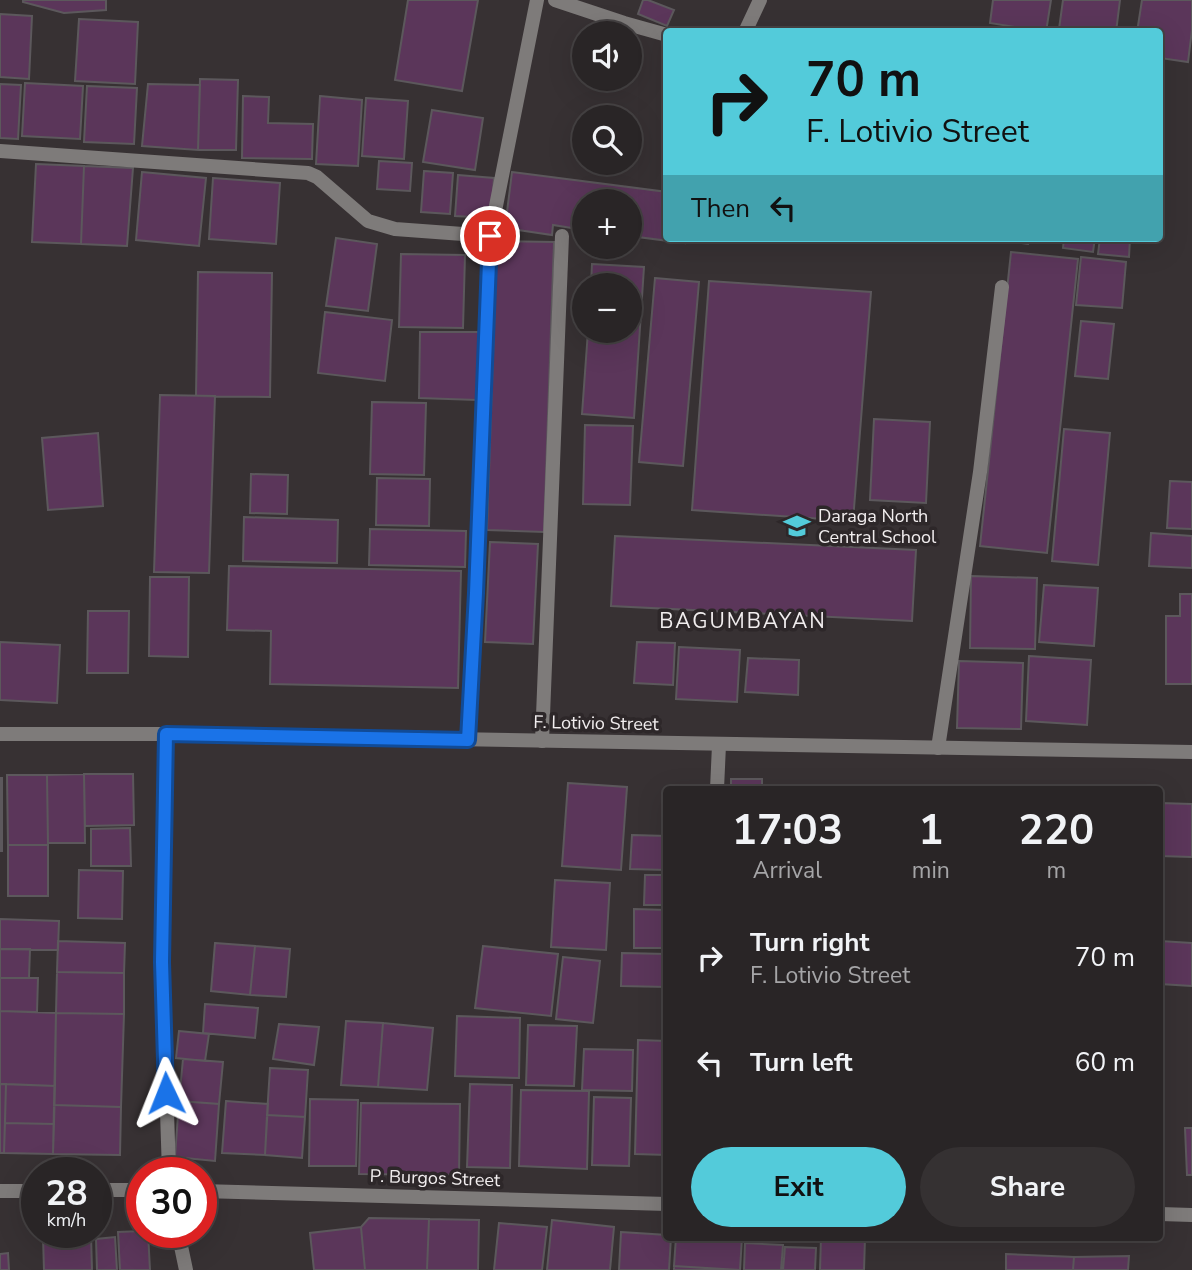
<!DOCTYPE html>
<html lang="en">
<head>
<meta charset="utf-8">
<style>
	:root { --surface:#292526; --page:#353132; --text:#f1f3f6; --muted:#a5a5a7; --line:#454243; --accent:#53cbda }
	body { margin:0; font-family:"Nunito Sans",sans-serif; background:var(--page); color:var(--text); height:100vh; display:flex; flex-direction:column; font-size:26px; white-space:nowrap }
	* { box-sizing:border-box; margin:0 }
	p { font-size:23px; color:var(--muted) }
	.icon { flex:none; width:38px; height:38px; fill:none; stroke:currentColor; stroke-width:2; stroke-linecap:round; stroke-linejoin:round }
	.map { position:relative; flex:1; overflow:hidden }
	.drawer { position:absolute; left:663px; top:786px; width:500px; height:455px; display:flex; flex-direction:column; background:var(--surface); border-radius:7px; box-shadow:0 7px 28px #0002,0 0 0 2px var(--line) }
	.drawer>* { flex:none }
	.top-card { position:absolute; left:663px; top:28px; width:500px; height:214px; border-radius:7px; box-shadow:0 7px 28px #0002,0 0 0 2px var(--line); background:#53cbda; color:#111; overflow:hidden }
	.buttons { position:absolute; left:572px; top:21px; display:grid; gap:14px }
	.buttons a { display:grid; place-items:center; width:70px; height:70px; border-radius:50%; background:var(--surface); box-shadow:0 7px 28px #0002,0 0 0 2px var(--line); font-size:35px }
	.speed { position:absolute; left:21px; top:1157px; display:flex; gap:14px; font-size:35px; font-weight:700; text-align:center }
	.speed>* { display:grid; place-content:center; width:91px; height:91px; border-radius:50%; background:var(--surface); box-shadow:0 7px 28px #0002,0 0 0 2px var(--line); line-height:1 }
	.speed small { font-size:18px; font-weight:400 }
	.speed .limit { border:10px solid #d22; background:#fff; color:#111 }
	.pin { position:absolute; display:grid; place-items:center; width:60px; height:60px; color:#fff; margin:-30px; border:4px solid #fff; border-radius:50%; box-shadow:0 2px 7px #0007 }
	.me { position:absolute; width:77px; margin:-38px; rotate:358deg; stroke-linejoin:round; filter:drop-shadow(0 0 5px #0008) }
	.turn { display:flex; align-items:center; gap:24px; height:147px; padding:0 28px; font-size:32px }
	.turn .icon { width:91px; height:91px; stroke-width:2.5 }
	.turn b { display:block; font-size:49px; line-height:60px }
	.then { display:flex; align-items:center; height:66px; padding:0 28px; background:#0003; gap:14px; font-size:26px }
	.eta { display:flex; justify-content:space-evenly; align-items:center; height:119px; text-align:center }
	.eta b { font-size:42px; font-weight:700; line-height:49px }
	.action { display:flex; gap:14px; margin-top:auto; padding:14px 28px }
	.action a { flex:1; height:80px; border-radius:42px; background:var(--accent); color:#111; font-size:28px; font-weight:700; line-height:80px; text-align:center }
	.action a+a { background:var(--page); color:var(--text) }
	ul { padding:0; list-style:none }
	li { display:flex; align-items:center; gap:21px; height:105px; padding:0 28px }
	li div { flex:1 }
	li b { display:block; font-size:26px }
	li em { font-style:normal }
	.map>svg:first-child { display:block }
	.building { fill:#5b365a; stroke:#5c585c; stroke-width:2 }
	.lines { fill:none; stroke-linecap:round; stroke-linejoin:round }
	.service { stroke:#7e7b7a; stroke-width:14 }
	.minor { stroke:#7e7b7a; stroke-width:14 }
	.tertiary { stroke:#7e7b7a; stroke-width:14 }
	.route-casing { stroke:#114b97; stroke-width:18 }
	.route { stroke:#1a73e8; stroke-width:12 }
	.labels { text-anchor:middle; stroke-width:7; stroke-linejoin:round; paint-order:stroke }
	.poi-label { font-size:18px; fill:#f1edee; stroke:#2d2729; text-anchor:start }
	.street-label { font-size:18px; fill:#f1edee; stroke:#2d2729 }
	.quarter-label { font-size:21px; letter-spacing:2px; fill:#f1edee; stroke:#2d2729 }
</style>
</head>
<body>
<div class="map">
<svg width="1192" height="1270" viewBox="0 0 1192 1270">
	<rect width="100%" height="100%" fill="#373133"/>
	<path class="building" d="M23,0H106V10L64,13L23,2Z
		M408,0H478L462,91L395,80Z
		M643,0H648L674,10L667,26L638,14Z
		M993,0H1051L1046,32L990,23Z
		M1063,0H1120L1116,32H1080L1059,29Z
		M1142,0H1192V30L1188,62L1160,58V32H1137Z
		M0,14L32,16L29,79L0,77Z
		M79,19L138,22L135,84L75,81Z
		M200,79L238,80L236,150H198Z
		M25,83L83,86L80,139L22,136Z
		M0,84L21,85L18,139L0,138Z
		M148,84L200,85L198,150L142,146Z
		M87,86L137,88L134,144L84,142Z
		M243,96L269,97L268,123L313,124L312,159L242,158Z
		M320,96L362,100L358,166L316,164Z
		M366,98L408,101L404,159L362,156Z
		M432,110L483,118L475,170L423,162Z
		M379,161L412,163L410,191L377,189Z
		M36,164L84,166L81,244L32,242Z
		M84,166L133,168L127,246L81,244Z
		M424,171L453,173L450,214L421,212Z
		M142,172L206,178L199,246L136,240Z
		M512,172L667,192V238H685V243L630,236V201H584V230L553,225L552,235L505,228Z
		M458,175L494,178L491,218L455,216Z
		M213,178L280,183L276,244L209,239Z
		M336,238L377,244L368,311L326,306Z
		M985,238H1029L1028,244Z
		M1064,238H1095L1093,252L1063,248Z
		M1100,238H1130L1129,257L1098,254Z
		M497,241L554,242L544,532L487,530Z
		M1011,252L1078,259L1047,553L980,546Z
		M401,254L465,255L463,328L399,327Z
		M1081,257L1126,262L1122,308L1076,305Z
		M592,264L644,267L634,418L582,414L588,331H630V285H591Z
		M198,272L272,273L270,397L196,396Z
		M655,278L699,282L683,466L639,462Z
		M709,281L871,292L853,521L692,510Z
		M325,312L392,320L385,381L318,373Z
		M1081,321L1114,324L1108,379L1075,376Z
		M420,332H479L477,400L419,398Z
		M160,395L215,396L209,573L154,572Z
		M372,402L426,403L424,475L370,474Z
		M874,419L930,422L926,503L870,500Z
		M585,425L633,426L630,505L583,504Z
		M1064,429L1110,433L1098,565L1052,561Z
		M98,433L103,506L48,510L42,438Z
		M251,474L288,475L287,514L250,513Z
		M377,478L430,479L429,526L376,525Z
		M1170,481L1192,482V529L1167,528Z
		M244,517L338,520L337,563L243,561Z
		M370,529L466,531L465,567L369,565Z
		M1151,533L1192,536V568L1149,566Z
		M615,536L916,550L912,621L611,606Z
		M490,542L538,544L533,644L485,642Z
		M229,566L461,571L458,688L270,684L271,631L227,630Z
		M971,576L1037,578L1035,649L970,648Z
		M150,577H189L188,657L149,656Z
		M1044,585L1098,588L1094,646L1039,642Z
		M1180,594H1192V684H1166V616H1180Z
		M88,611H129L128,673H87Z
		M0,642L60,645L57,703L0,700Z
		M637,642L675,643L673,685L634,683Z
		M679,647L740,650L737,702L676,699Z
		M1029,656L1091,660L1087,725L1026,721Z
		M748,658L799,660L798,695L745,692Z
		M959,661L1023,663L1021,729L957,728Z
		M84,774H133L134,825L85,826Z
		M84,774L85,843H48L47,775Z
		M7,775H47L48,845H8Z
		M0,778H2V851H0Z
		M731,779H762V789H731Z
		M568,783L627,787L621,870L562,866Z
		M886,788H947V789H886Z
		M1160,803L1192,804V857L1160,856Z
		M130,828L131,866H91V829Z
		M632,835L667,836V870L630,869Z
		M8,845H48V896H8Z
		M79,870L123,871L122,919L78,918Z
		M645,875H667V905H644Z
		M555,880L610,883L606,950L551,947Z
		M634,909L667,910V948H634Z
		M0,919L59,921L58,950L0,949Z
		M58,941L125,943L124,973L57,972Z
		M1160,941L1192,943V986L1160,984Z
		M215,943L255,946L250,995L211,991Z
		M255,946L290,949L286,997L250,995Z
		M483,946L558,954L551,1016L475,1008Z
		M0,949H30L29,978H0Z
		M622,953L667,954V987L621,986Z
		M563,957L600,961L593,1023L556,1019Z
		M57,972L124,973V1014L56,1013Z
		M0,978H38L37,1012L0,1011Z
		M205,1004L258,1008L255,1038L203,1033Z
		M0,1011L56,1013L55,1086L0,1084Z
		M56,1013L124,1014L121,1107L54,1105Z
		M457,1016L520,1018L519,1078L455,1076Z
		M346,1021L383,1023L378,1087L341,1085Z
		M383,1023L433,1028L427,1090L378,1087Z
		M279,1024L319,1027L314,1065L273,1059Z
		M528,1025L577,1026L574,1086L526,1085Z
		M179,1031L209,1034L205,1061L176,1058Z
		M638,1040L667,1041V1155L635,1154Z
		M584,1049L633,1050L632,1091L582,1090Z
		M183,1059L223,1062L219,1104L179,1101Z
		M270,1068L308,1070L305,1117L267,1115Z
		M0,1084H6L4,1153H0Z
		M6,1084L55,1086L54,1124L5,1123Z
		M470,1084L512,1085L510,1168L467,1167Z
		M521,1090L589,1091L587,1169L519,1166Z
		M594,1097L631,1098L629,1166L592,1165Z
		M310,1099L358,1100L356,1166H309Z
		M179,1101L219,1104L215,1161L175,1157Z
		M226,1101L268,1104L265,1155L222,1153Z
		M361,1103L460,1104L459,1175L359,1174Z
		M54,1105L121,1107L120,1155L53,1154Z
		M267,1115L305,1117L302,1158L265,1155Z
		M5,1123L54,1124L53,1154L4,1153Z
		M1185,1128H1192V1175H1187Z
		M369,1218L429,1219L427,1270H365L361,1227Z
		M429,1219L479,1220L478,1270H427Z
		M552,1220L614,1227L610,1270H547Z
		M499,1223L547,1227L542,1270H494Z
		M361,1227L365,1270H314L310,1233Z
		M142,1231V1232H148L150,1270H120L118,1232Z
		M621,1232L667,1235V1237H671L669,1270H619Z
		M91,1235L92,1270H44L43,1237Z
		M115,1237L117,1270H97L96,1239Z
		M676,1237H742L740,1270L674,1266Z
		M821,1237L865,1238L864,1270H820Z
		M745,1243L783,1245L781,1270H744Z
		M785,1247L816,1248L815,1270H783Z
		M8,1253L9,1270H0V1254Z
		M1006,1254L1074,1257L1073,1270H1006Z
		M1129,1256L1128,1270H1073L1074,1257Z
		M674,1266L736,1270H674Z"/>
	<g class="lines">
		<path class="service" d="M542,741L562,236
			M938,748L980,472L1002,287"/>
		<path class="minor" d="M555,0L624,23L667,35
			M745,32L760,0
			M0,151L308,173L317,177L368,221L395,229L490,236L537,0
			M166,734L162,962L169,1172
			M468,740L475,620L490,236
			M717,789L719,745
			M96,1190H142
			M0,1191H37
			M201,1191L667,1204
			M1160,1214L1192,1215
			M178,1232L186,1270"/>
		<path class="tertiary" d="M0,734H166L1192,752"/>
	</g>
	<g class="lines">
		<g class="route-casing">
			<path id="route" d="M166,1093L162,962L166,734L468,740L476,593L490,236"/>
		</g>
		<use href="#route" class="route"/>
	</g>
	<defs>
		<g id="school-bare" transform="scale(2.1)"><path d="M0-5L7-2L0 1L-7-2ZM-4 1L0 2.5L4 1V4Q0 6-4 4Z" fill="#53cbda" stroke="#2d2729" stroke-width="2.5" paint-order="stroke"/></g>
	</defs>
	<g fill-rule="evenodd">
		<use href="#school-bare" x="797" y="526"/>
	</g>
	<g class="labels">
		<g class="poi-label">
			<text x="818" y="522">Daraga North<tspan x="818" dy="21">Central School</tspan></text>
		</g>
		<g class="street-label">
			<text transform="translate(596 723) rotate(1)" y="6">F. Lotivio Street</text>
			<text transform="translate(435 1178) rotate(2)" y="6">P. Burgos Street</text>
		</g>
		<g class="quarter-label">
			<text x="743" y="628">BAGUMBAYAN</text>
		</g>
	</g>
</svg>
<div class="buttons">
<a><svg class="icon" aria-label="sound" viewBox="0 0 24 24"><path d="M4 9h4l5-4v14l-5-4H4zM17 9q2 3 0 6"/></svg></a>
<a><svg class="icon" aria-label="search" viewBox="0 0 24 24"><circle cx="10" cy="10" r="6"/><path d="M15 15l6 6"/></svg></a>
<a>+</a>
<a>−</a>
</div>
<div class="speed"><div>28<small>km/h</small></div><div class="limit">30</div></div>
<div class="pin" style="left:490px;top:236px;background:#d93025"><svg class="icon" aria-label="arrive" viewBox="0 0 24 24"><path d="M6 21V4h12l-3 4 3 4H6"/></svg></div>
<svg class="me" style="left:166px;top:1093px" viewBox="-20 -20 40 40"><path d="M0-17L14 15 0 8-14 15z" fill="#1a73e8" stroke="#fff" stroke-width="4"/></svg>
<div class="top-card">
<div class="turn"><svg class="icon" aria-label="right" viewBox="0 0 24 24"><path d="M7 20v-9h11M14 6l5 5-5 5"/></svg><div><b>70 m</b>F. Lotivio Street</div></div>
<div class="then">Then<svg class="icon" aria-label="left" viewBox="0 0 24 24"><path d="M17 20v-9H6M10 6l-5 5 5 5"/></svg></div>
</div>
<section class="drawer">
<div class="eta">
<div><b>17:03</b><p>Arrival</p></div>
<div><b>1</b><p>min</p></div>
<div><b>220</b><p>m</p></div>
</div>
<ul>
<li><svg class="icon" aria-label="right" viewBox="0 0 24 24"><path d="M7 20v-9h11M14 6l5 5-5 5"/></svg><div><b>Turn right</b><p>F. Lotivio Street</p></div><em>70 m</em></li>
<li><svg class="icon" aria-label="left" viewBox="0 0 24 24"><path d="M17 20v-9H6M10 6l-5 5 5 5"/></svg><div><b>Turn left</b></div><em>60 m</em></li>
</ul>
<div class="action"><a>Exit</a><a>Share</a></div>
</section>
</div>
</body>
</html>
